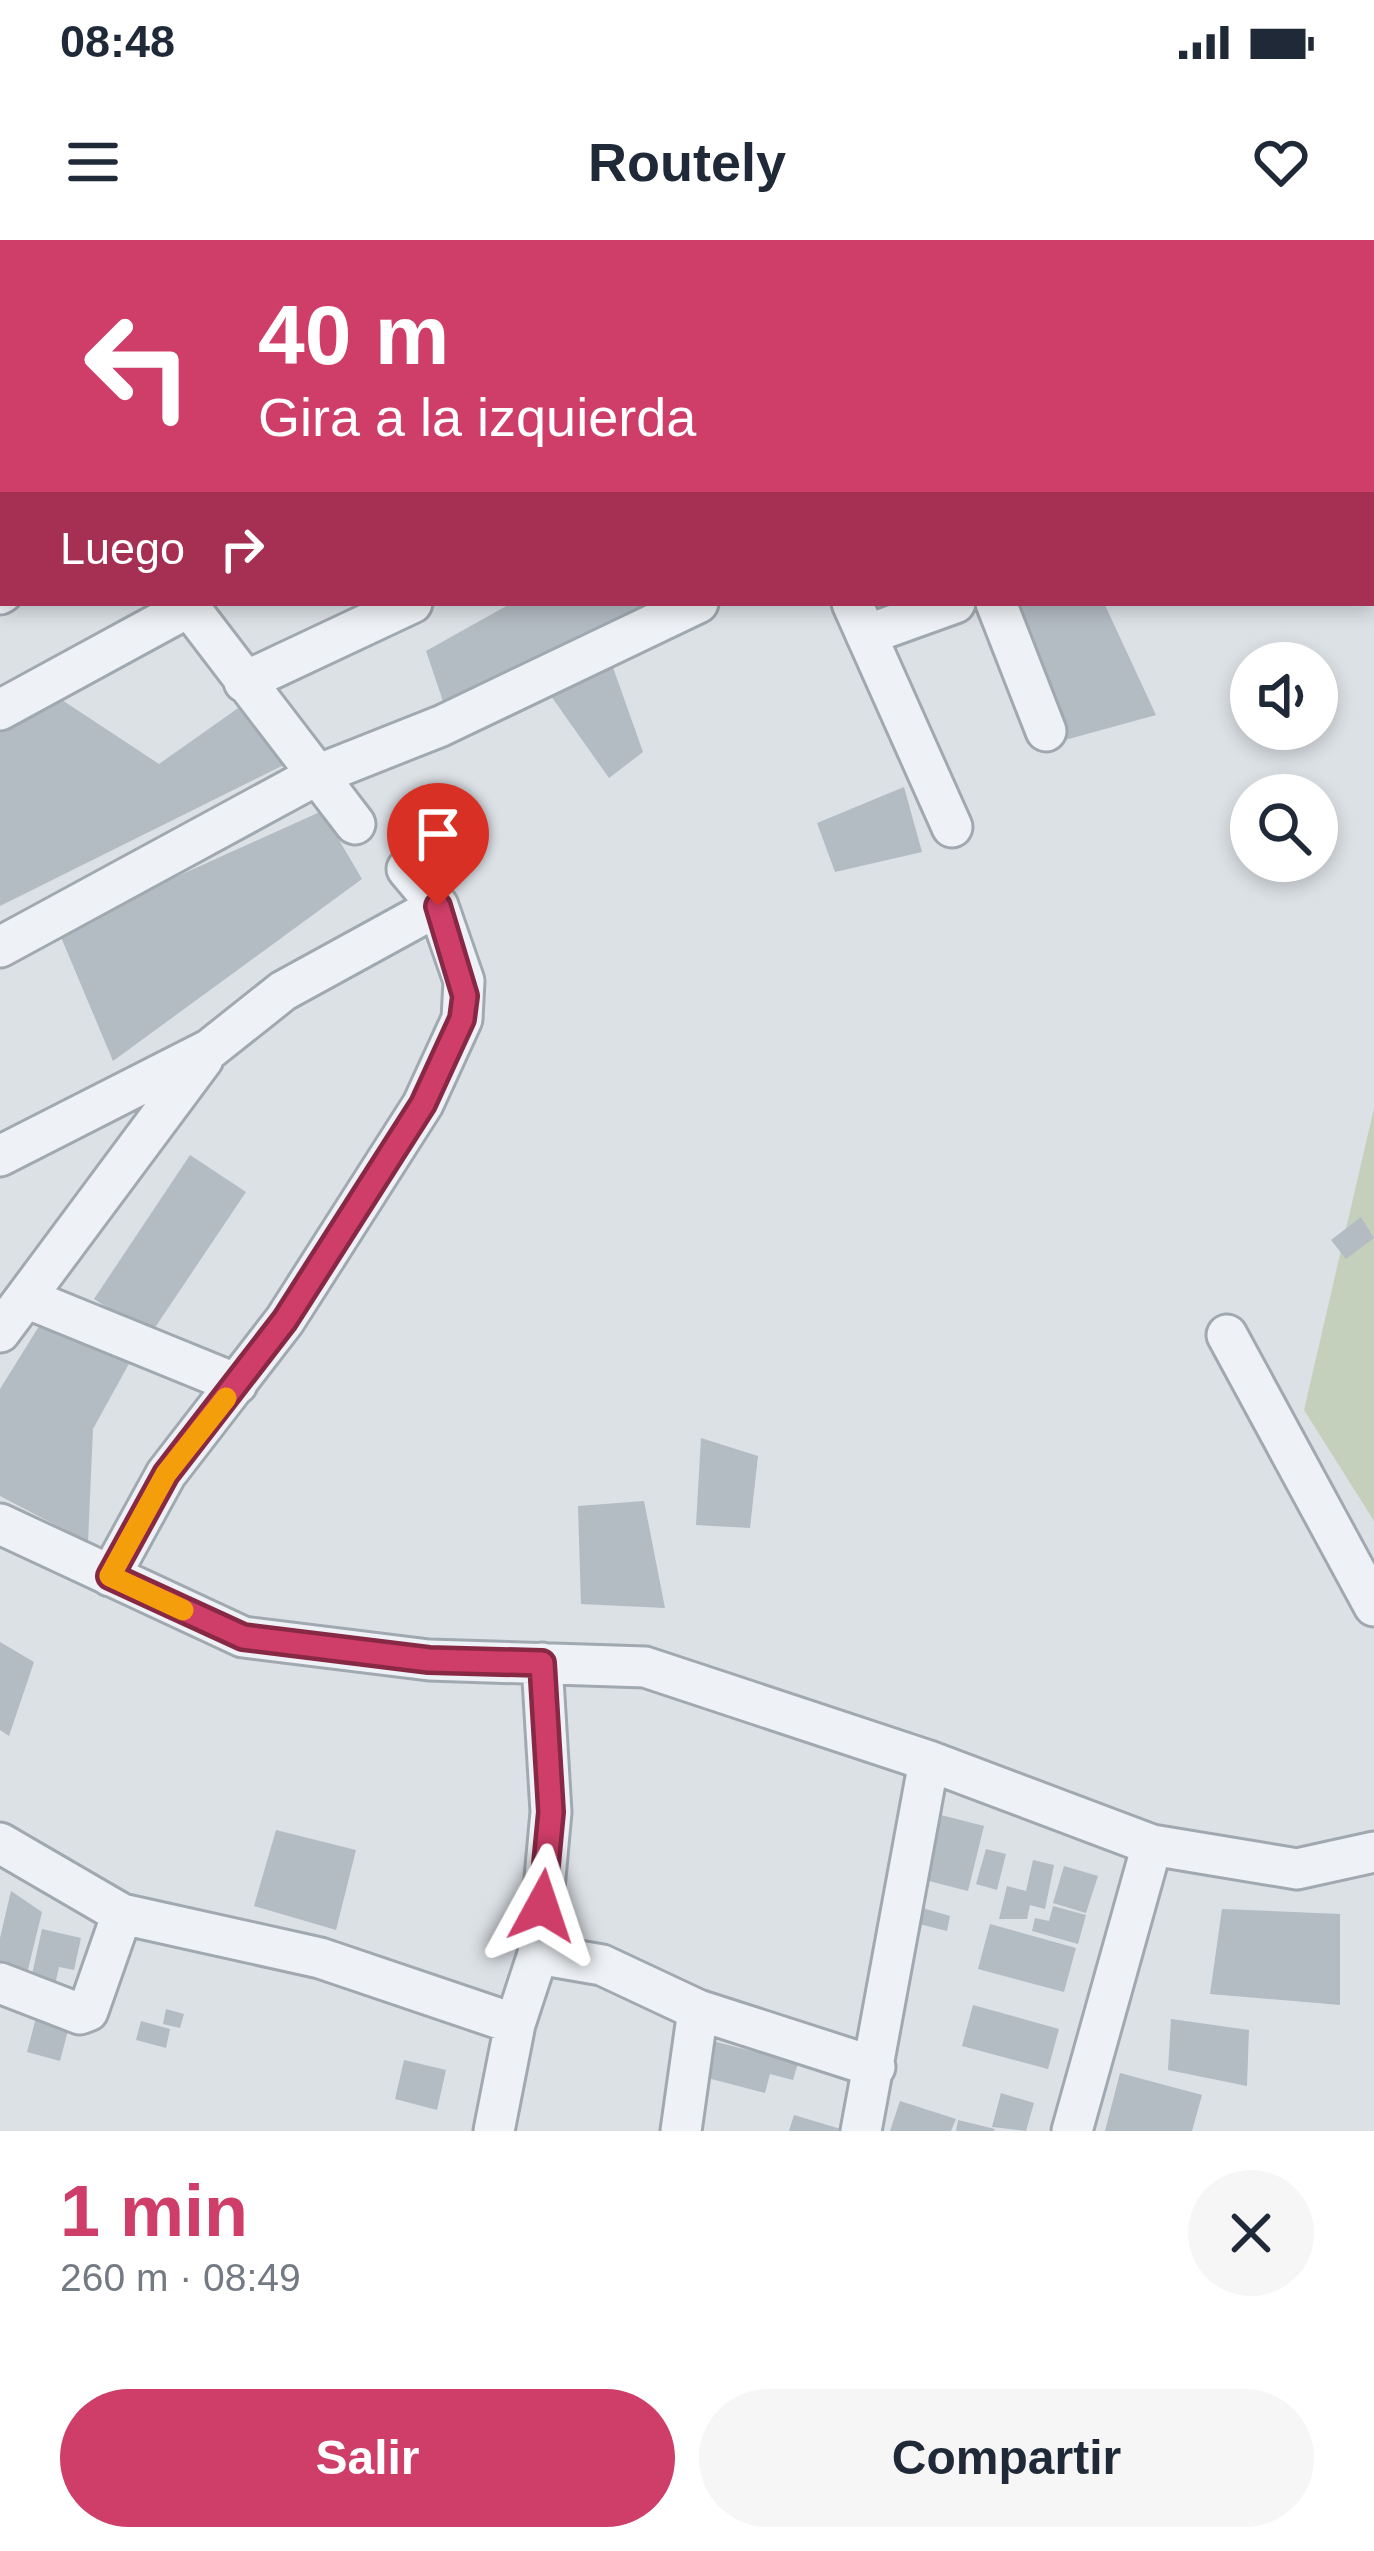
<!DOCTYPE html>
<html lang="es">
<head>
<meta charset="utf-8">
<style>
	:root { --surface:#fff; --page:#f6f6f7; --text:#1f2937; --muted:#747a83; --accent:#cf3d69 }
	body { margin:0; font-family:Arial,sans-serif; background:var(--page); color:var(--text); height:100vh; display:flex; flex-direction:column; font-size:45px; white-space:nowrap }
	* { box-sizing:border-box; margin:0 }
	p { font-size:39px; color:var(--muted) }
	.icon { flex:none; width:66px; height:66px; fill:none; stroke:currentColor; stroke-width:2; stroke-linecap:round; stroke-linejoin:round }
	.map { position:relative; height:1891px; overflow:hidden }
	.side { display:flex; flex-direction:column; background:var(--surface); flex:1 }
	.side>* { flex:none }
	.hud { position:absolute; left:0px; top:0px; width:1374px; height:366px; box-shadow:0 6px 18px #0003; background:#cf3d69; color:#fff; overflow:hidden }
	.buttons { position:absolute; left:1230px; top:402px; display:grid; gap:24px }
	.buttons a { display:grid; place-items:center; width:108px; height:108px; border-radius:50%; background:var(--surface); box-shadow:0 6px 18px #0003; font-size:60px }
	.pin { position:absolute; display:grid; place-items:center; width:102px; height:102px; color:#fff; margin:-123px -51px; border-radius:50% 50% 50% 0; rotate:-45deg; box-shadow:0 0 12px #0007 }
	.pin .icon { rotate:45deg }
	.me { position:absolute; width:132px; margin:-66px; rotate:5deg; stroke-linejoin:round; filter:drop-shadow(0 0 9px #0008) }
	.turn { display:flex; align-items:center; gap:42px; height:252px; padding:0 60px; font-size:54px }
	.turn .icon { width:156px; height:156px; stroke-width:2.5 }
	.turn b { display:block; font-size:84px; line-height:102px }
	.then { display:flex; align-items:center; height:114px; padding:0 60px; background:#0003; gap:24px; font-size:45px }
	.round { display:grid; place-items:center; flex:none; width:126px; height:126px; border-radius:63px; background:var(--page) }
	.head { display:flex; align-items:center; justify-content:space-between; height:204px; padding:0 60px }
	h1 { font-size:72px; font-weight:800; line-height:90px; color:var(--accent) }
	.cta { display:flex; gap:24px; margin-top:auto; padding:24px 60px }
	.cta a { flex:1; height:138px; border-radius:72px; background:var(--accent); color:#fff; font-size:48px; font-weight:800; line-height:138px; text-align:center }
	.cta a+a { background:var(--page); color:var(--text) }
	.status { display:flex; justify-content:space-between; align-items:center; height:84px; padding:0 60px; background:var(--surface); direction:ltr }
	.status svg { height:33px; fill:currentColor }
	header { display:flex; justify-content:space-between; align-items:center; height:156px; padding:0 60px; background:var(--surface); font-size:54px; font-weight:800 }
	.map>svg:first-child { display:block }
	.green { fill:#c5d0bc }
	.building { fill:#b3bbc3 }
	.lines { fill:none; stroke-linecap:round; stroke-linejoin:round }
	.minor-casing { stroke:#a1a9b0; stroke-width:45 }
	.minor { stroke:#eef1f5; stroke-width:39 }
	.route-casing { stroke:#872844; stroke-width:30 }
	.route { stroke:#cf3d69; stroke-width:21 }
	.slow { stroke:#f59e0b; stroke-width:21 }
</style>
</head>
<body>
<div class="status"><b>08:48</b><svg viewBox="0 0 49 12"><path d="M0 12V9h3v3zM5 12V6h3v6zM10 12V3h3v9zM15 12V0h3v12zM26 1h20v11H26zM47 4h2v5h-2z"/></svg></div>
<header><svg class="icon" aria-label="menu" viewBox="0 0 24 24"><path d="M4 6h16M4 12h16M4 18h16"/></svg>Routely<svg class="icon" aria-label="heart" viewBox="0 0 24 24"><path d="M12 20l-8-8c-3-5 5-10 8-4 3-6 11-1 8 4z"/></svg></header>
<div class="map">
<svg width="1374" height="1891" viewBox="0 0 1374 1891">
	<rect width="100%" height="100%" fill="#dce1e6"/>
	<path class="green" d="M1374,868V1281L1304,1170Z"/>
	<path class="building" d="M512,363H677L446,470L426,411Z
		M1018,363H1104L1156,475L1065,500Z
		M610,419L643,512L609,538L546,449Z
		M59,458L159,524L251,459L294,520L0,666V489Z
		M904,547L922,612L835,632L817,583Z
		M322,571L362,639L113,821L58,690Z
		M190,915L246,952L150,1095L94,1059Z
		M1361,977L1374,998L1346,1019L1331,1000Z
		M46,1075L136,1111L93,1189L88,1302L0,1256V1149Z
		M701,1198L758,1216L750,1288L696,1285Z
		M644,1261L665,1368L581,1364L578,1266Z
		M0,1402L34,1422L9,1496L0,1490Z
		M941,1575L984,1586L968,1651L925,1640Z
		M276,1590L356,1610L336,1690L254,1666Z
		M986,1609L1006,1614L997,1650L976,1644Z
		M1033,1620L1054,1625L1045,1669L1030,1665L1027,1679H999L1007,1646L1026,1651Z
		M1064,1626L1098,1636L1086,1673L1053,1663Z
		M11,1651L42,1672L24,1746L0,1734V1698Z
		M1053,1666L1086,1675L1078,1704L1032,1691L1035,1678L1049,1681Z
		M919,1667L950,1676L947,1691L915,1683Z
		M1222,1669L1340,1674V1765L1210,1754Z
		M990,1684L1076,1708L1064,1752L978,1729Z
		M42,1689L81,1698L74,1730L59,1727L53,1754L29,1748Z
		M973,1765L1059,1789L1048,1829L962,1806Z
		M166,1769L184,1774L180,1788L163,1784Z
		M37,1774L70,1783L60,1821L27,1812Z
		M1171,1779L1249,1790L1247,1846L1168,1830Z
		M141,1781L170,1789L166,1808L136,1800Z
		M709,1800L798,1823L793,1840L770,1834L765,1853L700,1836Z
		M404,1820L446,1830L437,1870L395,1859Z
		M1120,1833L1202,1855L1192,1891H1105Z
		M1001,1853L1034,1863L1026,1891L992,1887Z
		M900,1861L956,1879L951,1891H890Z
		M794,1875L844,1890V1891H789Z
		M958,1880L995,1889L994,1891H956Z"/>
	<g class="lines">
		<g class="minor-casing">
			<path id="minor" d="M678,0L680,3
				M1045,0L1047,3
				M903,3L911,0
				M1371,23L1374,22
				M0,55L3,66
				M1371,254L1374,263
				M0,354L3,352
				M186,363L355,584
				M852,363L952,587
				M996,363L1046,491
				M866,395L955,363
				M244,442L412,363
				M0,470L189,367
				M0,707L315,536L441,486L698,363
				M0,916L210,809L283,751L438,666
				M26,1058L237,1144
				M0,1092L203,819
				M1227,1095L1374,1366
				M0,1284L243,1397L429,1420L645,1427L929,1521L1152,1605L1297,1629L1374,1612
				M110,1336L166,1234L285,1080L423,864L462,779L464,741L438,666L407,629
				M0,1603L122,1674L320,1718L515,1784
				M538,1714L602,1725L698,1770L875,1827
				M0,1743L80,1774L88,1771L122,1674
				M494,1891L515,1784L538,1714L551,1572L542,1423
				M681,1891L698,1770
				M861,1891L929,1521
				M1072,1891L1152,1605"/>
		</g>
		<use href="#minor" class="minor"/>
	</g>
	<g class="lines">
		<g class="route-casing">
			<path id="route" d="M438,666L465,756L462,779L423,864L285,1080L166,1234L110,1336L243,1397L429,1420L542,1423L551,1572L542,1666"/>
		</g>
		<use href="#route" class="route"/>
		<path class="slow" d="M183,1370L110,1336L166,1234L226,1158"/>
	</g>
</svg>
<div class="buttons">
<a><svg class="icon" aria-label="sound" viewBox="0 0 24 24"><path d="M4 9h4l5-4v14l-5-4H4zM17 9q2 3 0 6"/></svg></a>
<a><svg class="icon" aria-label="search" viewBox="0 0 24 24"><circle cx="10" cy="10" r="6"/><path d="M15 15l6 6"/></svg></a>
</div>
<div class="pin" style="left:438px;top:666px;background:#d93025"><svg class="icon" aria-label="arrive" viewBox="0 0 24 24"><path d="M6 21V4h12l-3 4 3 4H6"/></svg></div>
<svg class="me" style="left:542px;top:1666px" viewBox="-20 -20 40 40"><path d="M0-17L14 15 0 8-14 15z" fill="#cf3d69" stroke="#fff" stroke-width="4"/></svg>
<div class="hud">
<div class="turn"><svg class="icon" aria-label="left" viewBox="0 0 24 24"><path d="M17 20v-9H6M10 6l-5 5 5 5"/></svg><div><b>40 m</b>Gira a la izquierda</div></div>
<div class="then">Luego<svg class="icon" aria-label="right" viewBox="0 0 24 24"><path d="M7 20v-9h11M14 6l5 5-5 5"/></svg></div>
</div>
</div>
<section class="side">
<div class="head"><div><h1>1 min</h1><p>260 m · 08:49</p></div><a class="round"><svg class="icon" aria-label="close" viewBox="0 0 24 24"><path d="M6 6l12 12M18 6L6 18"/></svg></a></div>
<div class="cta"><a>Salir</a><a>Compartir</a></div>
</section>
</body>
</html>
